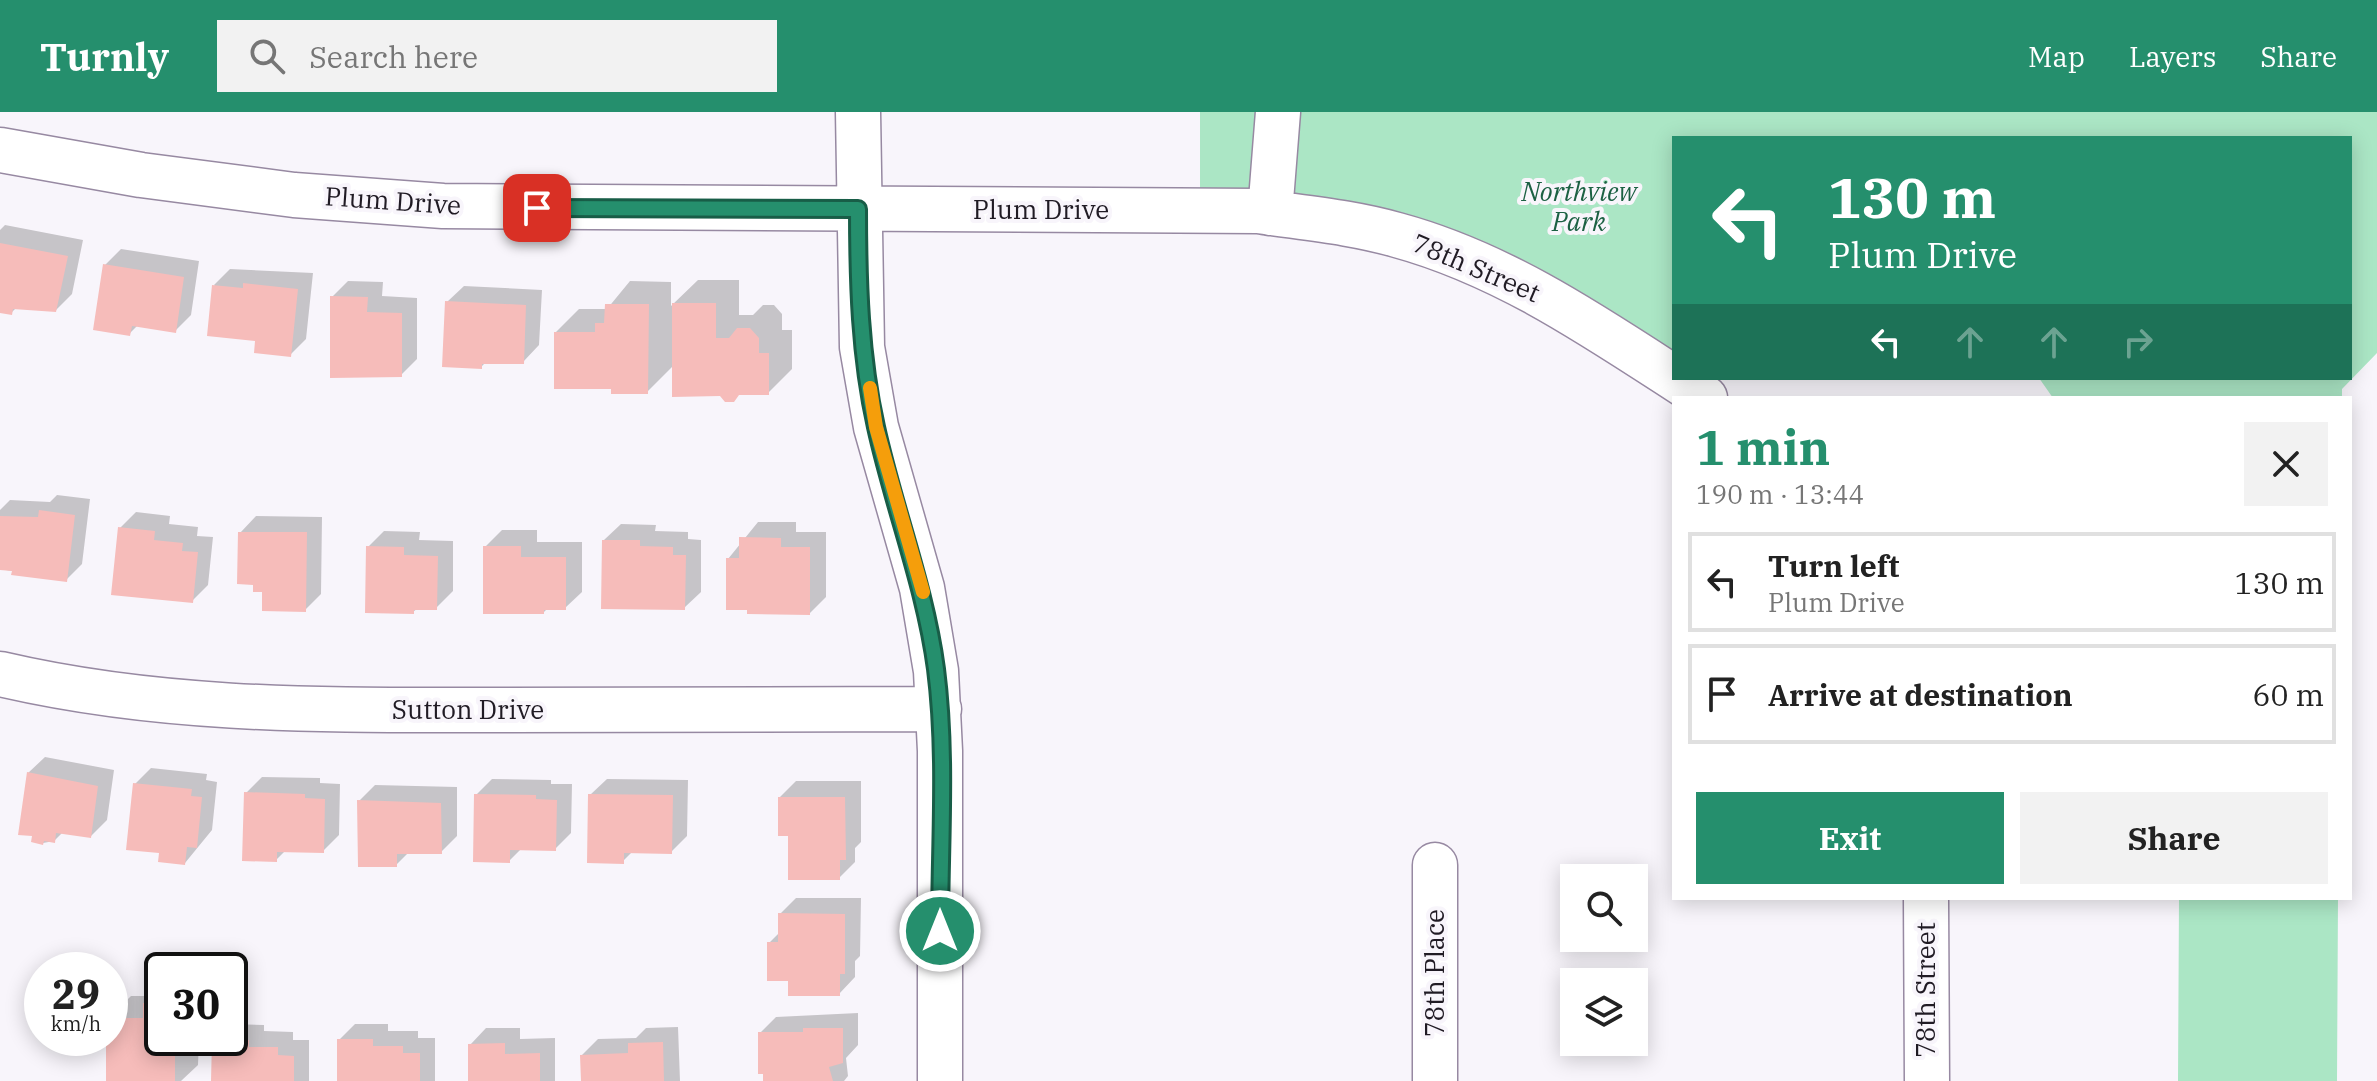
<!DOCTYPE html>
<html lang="en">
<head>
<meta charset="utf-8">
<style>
	:root { --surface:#fff; --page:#f2f2f2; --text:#222; --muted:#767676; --line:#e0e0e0; --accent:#258f6d }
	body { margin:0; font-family:"IBM Plex Serif",serif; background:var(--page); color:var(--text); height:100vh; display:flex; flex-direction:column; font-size:30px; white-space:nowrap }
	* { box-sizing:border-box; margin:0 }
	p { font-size:26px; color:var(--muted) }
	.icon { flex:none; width:44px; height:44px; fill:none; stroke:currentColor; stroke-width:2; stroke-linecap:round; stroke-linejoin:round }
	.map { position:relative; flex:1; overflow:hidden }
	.sheet { position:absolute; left:1672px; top:284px; width:680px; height:504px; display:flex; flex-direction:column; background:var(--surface); border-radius:0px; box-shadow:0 4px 20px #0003 }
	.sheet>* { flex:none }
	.guide { position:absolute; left:1672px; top:24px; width:680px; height:244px; border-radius:0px; box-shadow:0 4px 20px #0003; background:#258f6d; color:#fff; overflow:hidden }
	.tools { position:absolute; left:1560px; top:752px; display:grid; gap:16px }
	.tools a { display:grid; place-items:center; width:88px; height:88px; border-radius:0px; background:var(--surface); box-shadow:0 4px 20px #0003; font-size:40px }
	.speed { position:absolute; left:24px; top:840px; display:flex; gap:16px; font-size:40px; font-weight:700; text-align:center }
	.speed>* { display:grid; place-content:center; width:104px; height:104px; border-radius:50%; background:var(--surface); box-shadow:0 4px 20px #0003; line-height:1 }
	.speed small { font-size:20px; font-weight:400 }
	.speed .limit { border:4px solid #111; border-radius:12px; background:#fff; color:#111 }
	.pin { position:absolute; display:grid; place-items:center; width:68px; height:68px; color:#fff; margin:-34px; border-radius:16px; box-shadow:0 4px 12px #0006 }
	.me { position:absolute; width:88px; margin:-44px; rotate:0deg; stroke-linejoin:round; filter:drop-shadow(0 0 6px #0008) }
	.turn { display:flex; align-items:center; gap:28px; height:168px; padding:0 24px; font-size:36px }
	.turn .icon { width:104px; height:104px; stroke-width:2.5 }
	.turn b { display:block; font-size:56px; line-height:68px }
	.lanes { display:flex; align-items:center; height:76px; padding:0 24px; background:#0003; justify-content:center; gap:40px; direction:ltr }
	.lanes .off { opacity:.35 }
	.round { display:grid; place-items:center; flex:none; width:84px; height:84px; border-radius:0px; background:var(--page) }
	.headline { display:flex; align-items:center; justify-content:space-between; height:136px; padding:0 24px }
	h1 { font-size:48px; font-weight:700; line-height:60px; color:var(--accent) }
	.primary-button { display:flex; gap:16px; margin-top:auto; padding:16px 24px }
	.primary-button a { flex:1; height:92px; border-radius:0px; background:var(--accent); color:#fff; font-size:32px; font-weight:700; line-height:92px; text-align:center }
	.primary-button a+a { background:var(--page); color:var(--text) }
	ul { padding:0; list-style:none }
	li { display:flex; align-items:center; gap:24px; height:100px; margin:0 16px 12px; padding:0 8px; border:4px solid var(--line); border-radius:0px }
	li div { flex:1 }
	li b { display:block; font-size:30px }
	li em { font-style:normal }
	header { display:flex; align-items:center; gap:48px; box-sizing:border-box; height:112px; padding:0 40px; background:var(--accent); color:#fff }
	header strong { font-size:38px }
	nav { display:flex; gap:44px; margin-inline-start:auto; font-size:28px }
	.search { width:560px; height:72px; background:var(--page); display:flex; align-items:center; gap:20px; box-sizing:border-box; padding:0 28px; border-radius:0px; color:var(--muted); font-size:30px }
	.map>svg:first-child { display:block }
	.green { fill:#abe6c5 }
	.shadow { fill:#0003 }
	.building { fill:#f6bcba }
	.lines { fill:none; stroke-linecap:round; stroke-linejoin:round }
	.minor-casing { stroke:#9789a2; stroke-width:47 }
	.minor { stroke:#fff; stroke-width:44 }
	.route-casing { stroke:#185d47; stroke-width:20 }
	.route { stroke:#258f6d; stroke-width:14 }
	.slow { stroke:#f59e0b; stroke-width:14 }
	.labels { text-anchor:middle; stroke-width:8; stroke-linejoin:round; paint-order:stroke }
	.park-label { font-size:26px; font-style:italic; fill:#1c6143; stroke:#f8f5fb }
	.street-label { font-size:26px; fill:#201b24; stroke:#f8f5fb }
</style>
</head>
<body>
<header>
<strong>Turnly</strong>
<div class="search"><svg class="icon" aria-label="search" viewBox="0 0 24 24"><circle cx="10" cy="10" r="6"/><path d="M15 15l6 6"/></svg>Search here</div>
<nav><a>Map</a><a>Layers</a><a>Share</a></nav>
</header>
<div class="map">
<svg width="2377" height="969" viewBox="0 0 2377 969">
	<rect width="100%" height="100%" fill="#f8f5fb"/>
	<path class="green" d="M1200,0H2377V241L2342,277V286H2053L2039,266H2350V26H1674V237L1659,256L1528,174L1200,99Z
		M2179,786H2338L2337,969H2178Z"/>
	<path class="shadow" d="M5,113L83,128L72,182L56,198L17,195L11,201L0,199V118Z
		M121,137L199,149L191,203L175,219L138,213L129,222L105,153Z
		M230,157L313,161L306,227L290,243L257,227L214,173Z
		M698,168H739V203H753L763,193H774L782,202V218H792V257L768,281L675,283L674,253L647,280L613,276L556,220L579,197H607L630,169L671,170V194Z
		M348,169L383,170L382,184L417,186V247L401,263L332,185Z
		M464,174L542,178L539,233L523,250H486L481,255L447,190Z
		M57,383L90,387L82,452L66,468L0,457V398L10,388L50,390Z
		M136,400L170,404L169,412L198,415L197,424L213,425L208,473L192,489L120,416Z
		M256,404L322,405L321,482L305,498L264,478L240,421Z
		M758,410H796V420H826V485L810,501L728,447Z
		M621,412L656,413L655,419L688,420V427L701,428V480L684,496L604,428Z
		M502,418H537V430H582V480L565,496H548L544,500L485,435Z
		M384,419L420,420L419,428L453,429V479L436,496H418L413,500L368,435Z
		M45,645L114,658L107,708L91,724L63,720L54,729L43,731L28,661Z
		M151,656L207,662L206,668L217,670L212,718L185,751L161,739L135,672Z
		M262,665L320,666V671L340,672L339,723L323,739L286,738L276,748L246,681Z
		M492,667L551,668V672H572L571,721L555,737H521L509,749L476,683Z
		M607,667L688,668L687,724L671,740L633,739L623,749L590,683Z
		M796,669H861V730L855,736V750L839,766L790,722L780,685Z
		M375,673L457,675V724L441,740H409L396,753L359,689Z
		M796,786H861L860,844L855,849V865L839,882L790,867L769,831L780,820V802Z
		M162,874V926H199L198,953L181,969H108L110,905L131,884H153Z
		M858,901V933L846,946L848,964L844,969H765L760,921L776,905Z
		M230,912L264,913V919L293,920V928H309V969H213L214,928L230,926Z
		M355,912H388V919H418V926H435V969H339V928Z
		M678,915L680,969H583L582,943L598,927L636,926L646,916Z
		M486,916H520V927L555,926V969H470V933Z"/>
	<path class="building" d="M0,131L68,144L56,200L13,197L12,203L0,201Z
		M103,152L184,165L176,221L132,214L130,224L93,218Z
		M243,171L298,177L291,245L254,241L255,229L207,224L212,173L243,176Z
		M330,184L368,185L367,200L402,201V265L330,266Z
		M445,189L526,193L524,252H482V257L442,255Z
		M672,191H716V226H729L737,216H750L759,226V241H769V283H739L734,290H725L720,284L672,285Z
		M605,192H649L648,282H611V277H554V220H595V211H604Z
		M39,398L75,403L67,470L11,463L12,459L0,458V404L38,405Z
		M118,415L155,419L154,428L183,431L182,439L198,440L193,491L111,483Z
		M238,420H307L306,500L262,499V480H253V473L237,472Z
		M739,425L781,426V435H810V503L747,502V498H726V446H739Z
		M602,428H640V434L673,435V443H686L685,498L601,497Z
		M366,434L404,435V443L438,444L437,498H414V502L365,501Z
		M483,434H521V445H566V498H544V502H483Z
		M27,660L98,674L91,726L56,721L55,731L44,729L43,733L31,730L32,724L18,723Z
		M133,671L192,677L191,684L202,685L197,736L187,735L185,753L158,750L159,741L126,738Z
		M244,680L305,682V686L325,687L324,741L277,740V750L242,749Z
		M474,682L536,683V687L557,688L556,739L510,738V751L473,750Z
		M588,682L673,683L672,742L624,741V752L587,751Z
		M778,685H845L846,748H840V768H788V724H778Z
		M357,688L441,691L442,742H397V755H358Z
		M778,801L845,802V862H840V884H788V869H767V830H778Z
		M143,891H162V926H179V938H175V969H106V926H110V906H143Z
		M803,916H843V951L829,955L833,969H763V962H758V920H803Z
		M337,927H373V934H403V941H420V969H337Z
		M212,928H249V935H278V943L294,944V969H211Z
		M663,930L664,969H581L580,943L628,941V931Z
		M505,931V942L540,941V969H468V932Z"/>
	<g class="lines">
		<g class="minor-casing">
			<path id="minor" d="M858,0L862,235L876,315L922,476L936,559L940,639V969
				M0,38L141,63L294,83L443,94L1258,99C1305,106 1352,110 1397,123C1511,154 1607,223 1705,286
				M1270,101L1278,0
				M0,562C163,600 321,598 486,598C637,597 788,597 939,597
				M1926,786L1927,969
				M1435,969V753"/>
		</g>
		<use href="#minor" class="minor"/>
	</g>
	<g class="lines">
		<g class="route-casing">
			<path id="route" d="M537,96L858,97C858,170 860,244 876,315C894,397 925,474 936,557C947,643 940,733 940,819"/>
		</g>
		<use href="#route" class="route"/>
		<path class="slow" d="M870,276L876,315L923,480"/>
	</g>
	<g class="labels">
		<g class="park-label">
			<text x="1579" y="89">Northview<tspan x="1579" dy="30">Park</tspan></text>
		</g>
		<g class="street-label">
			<text transform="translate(393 89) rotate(4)" y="9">Plum Drive</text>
			<text x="1041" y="107">Plum Drive</text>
			<text transform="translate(1476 156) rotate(23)" y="9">78th Street</text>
			<text x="468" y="607">Sutton Drive</text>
			<text transform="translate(1435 861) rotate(-90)" y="9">78th Place</text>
			<text transform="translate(1926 878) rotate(-90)" y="9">78th Street</text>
		</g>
	</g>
</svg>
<div class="tools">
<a><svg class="icon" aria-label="search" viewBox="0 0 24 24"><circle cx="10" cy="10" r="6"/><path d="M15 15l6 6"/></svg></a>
<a><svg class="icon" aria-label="layers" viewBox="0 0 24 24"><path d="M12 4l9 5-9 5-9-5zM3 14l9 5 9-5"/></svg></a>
</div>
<div class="speed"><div>29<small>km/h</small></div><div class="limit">30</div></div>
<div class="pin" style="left:537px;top:96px;background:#d93025"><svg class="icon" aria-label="arrive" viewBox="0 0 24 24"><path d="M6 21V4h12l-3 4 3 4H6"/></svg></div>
<svg class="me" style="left:940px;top:819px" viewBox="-20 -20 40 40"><circle r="17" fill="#258f6d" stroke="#fff" stroke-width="3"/><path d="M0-11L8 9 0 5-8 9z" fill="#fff"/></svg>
<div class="guide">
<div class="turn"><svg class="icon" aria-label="left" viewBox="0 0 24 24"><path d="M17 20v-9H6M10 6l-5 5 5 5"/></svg><div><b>130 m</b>Plum Drive</div></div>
<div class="lanes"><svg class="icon" aria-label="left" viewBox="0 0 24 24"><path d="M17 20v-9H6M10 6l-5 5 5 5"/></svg><svg class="icon off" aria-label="ahead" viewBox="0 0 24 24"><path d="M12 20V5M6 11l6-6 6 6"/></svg><svg class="icon off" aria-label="ahead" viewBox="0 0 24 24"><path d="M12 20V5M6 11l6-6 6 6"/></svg><svg class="icon off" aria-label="right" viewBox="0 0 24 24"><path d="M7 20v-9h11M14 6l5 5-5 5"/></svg></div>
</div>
<section class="sheet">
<div class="headline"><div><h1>1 min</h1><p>190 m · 13:44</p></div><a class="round"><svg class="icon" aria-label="close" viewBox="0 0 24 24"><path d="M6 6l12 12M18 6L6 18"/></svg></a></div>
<ul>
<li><svg class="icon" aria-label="left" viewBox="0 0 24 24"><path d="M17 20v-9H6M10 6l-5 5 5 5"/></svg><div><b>Turn left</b><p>Plum Drive</p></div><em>130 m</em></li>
<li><svg class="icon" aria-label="arrive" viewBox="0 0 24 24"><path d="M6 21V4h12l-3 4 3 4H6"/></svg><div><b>Arrive at destination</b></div><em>60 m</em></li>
</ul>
<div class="primary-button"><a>Exit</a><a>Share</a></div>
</section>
</div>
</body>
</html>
